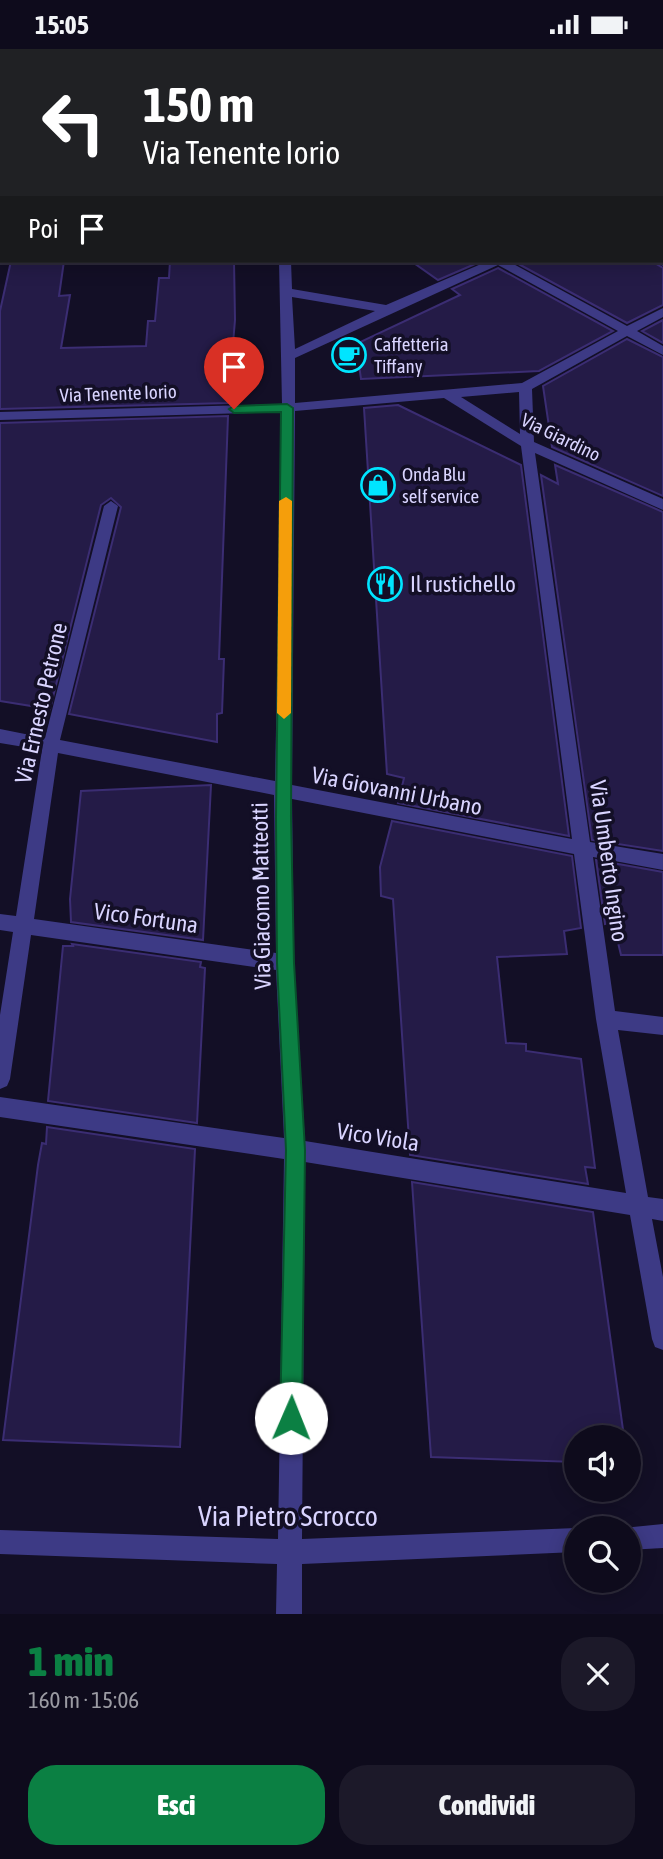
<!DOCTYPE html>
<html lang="it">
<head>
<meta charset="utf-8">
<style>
	:root { --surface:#0e0b1c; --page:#1c1929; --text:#f1f3f6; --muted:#9b9ba3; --line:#2e2b3b; --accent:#0b8043 }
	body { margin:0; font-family:"Asap Condensed",sans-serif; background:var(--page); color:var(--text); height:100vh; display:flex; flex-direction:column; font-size:26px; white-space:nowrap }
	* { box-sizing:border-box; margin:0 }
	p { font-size:23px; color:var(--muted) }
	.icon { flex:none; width:38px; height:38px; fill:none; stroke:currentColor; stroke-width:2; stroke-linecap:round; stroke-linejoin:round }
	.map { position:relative; height:1565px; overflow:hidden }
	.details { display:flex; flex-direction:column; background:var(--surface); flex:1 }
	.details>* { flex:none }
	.top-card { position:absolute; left:0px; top:0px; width:663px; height:214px; box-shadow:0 4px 18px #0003,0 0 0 2px var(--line); background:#202124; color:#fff; overflow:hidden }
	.fabs { position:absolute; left:564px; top:1376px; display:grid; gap:14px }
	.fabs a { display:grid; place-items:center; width:77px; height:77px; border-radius:50%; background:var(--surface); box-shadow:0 4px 18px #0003,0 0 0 2px var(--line); font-size:35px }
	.pin { position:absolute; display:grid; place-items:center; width:60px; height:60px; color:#fff; margin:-72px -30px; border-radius:50% 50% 50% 0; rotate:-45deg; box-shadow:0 0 7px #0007 }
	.pin .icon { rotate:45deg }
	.me { position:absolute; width:77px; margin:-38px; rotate:1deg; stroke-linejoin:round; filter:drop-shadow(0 0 5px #0008) }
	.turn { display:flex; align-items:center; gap:24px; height:147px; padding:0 28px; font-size:32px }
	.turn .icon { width:91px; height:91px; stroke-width:2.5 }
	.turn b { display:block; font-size:49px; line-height:60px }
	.then { display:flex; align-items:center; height:66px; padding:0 28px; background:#0003; gap:14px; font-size:26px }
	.round { display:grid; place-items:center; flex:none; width:74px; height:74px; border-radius:28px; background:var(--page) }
	.head { display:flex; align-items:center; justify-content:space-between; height:119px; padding:0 28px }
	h1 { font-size:42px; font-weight:800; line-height:52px; color:var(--accent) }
	.button { display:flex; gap:14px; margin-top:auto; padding:14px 28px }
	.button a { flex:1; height:80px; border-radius:28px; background:var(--accent); color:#fff; font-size:28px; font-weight:800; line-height:80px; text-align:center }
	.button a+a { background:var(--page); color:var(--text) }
	.status { display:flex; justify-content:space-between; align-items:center; height:49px; padding:0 35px; background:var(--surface); direction:ltr }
	.status svg { height:19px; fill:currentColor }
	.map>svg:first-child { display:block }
	.building { fill:#241b47; stroke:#3b2d73; stroke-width:2 }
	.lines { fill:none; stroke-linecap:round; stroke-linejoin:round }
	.minor { fill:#3d3a85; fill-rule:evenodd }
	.route { fill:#0b8043; stroke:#07532c; stroke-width:2 }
	.slow { fill:#f59e0b }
	.labels { text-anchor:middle; stroke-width:7; stroke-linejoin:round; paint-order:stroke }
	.far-poi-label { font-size:19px; fill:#d9d4ff; stroke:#130f26; text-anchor:start }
	.far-street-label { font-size:19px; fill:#d9d4ff; stroke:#130f26 }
	.poi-label { font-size:23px; fill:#d9d4ff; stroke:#130f26; text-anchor:start }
	.street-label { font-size:23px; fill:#d9d4ff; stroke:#130f26 }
	.near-street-label { font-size:28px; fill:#d9d4ff; stroke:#130f26 }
</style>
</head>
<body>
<div class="status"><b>15:05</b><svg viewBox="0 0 49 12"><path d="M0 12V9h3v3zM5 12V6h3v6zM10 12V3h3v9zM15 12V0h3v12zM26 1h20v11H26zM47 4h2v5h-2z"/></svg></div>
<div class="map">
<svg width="663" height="1565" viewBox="0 0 663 1565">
	<rect width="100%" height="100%" fill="#130f26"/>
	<path class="building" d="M11,212H64L59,247L70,246L61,299L146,297L148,272H155L159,229H169L170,212H234L235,271L228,354L0,360V262Z
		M411,212H482L438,231Z
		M513,212H651L663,219V256L627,274Z
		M498,219L613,282L539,322L361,330L356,295L460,246L452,240Z
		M663,271V294L642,282Z
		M627,290L663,308V447L552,398L543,337Z
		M398,356L521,416L569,787L398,754L404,729L387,725L364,359Z
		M228,367L219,610H224L222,664L217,665V693L69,665L121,458L111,449L101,456L50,660L0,652V374Z
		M555,416L663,463V802L592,791L541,426L558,435Z
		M211,736L203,891L71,873L70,850L81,742Z
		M392,772L572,807L581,879L564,882L567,905L497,908L506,994L526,995V1002L581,1010L595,1119L585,1118L588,1135L410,1106L393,850L381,847L380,818Z
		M596,811L663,823V906H621L613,873L605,875Z
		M72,895L201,913L200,918L205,919L197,1074L48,1052L63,897H73Z
		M47,1078L195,1100L180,1398L3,1391L38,1116L42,1094L46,1095Z
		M412,1133L593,1163L624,1388H576V1413L431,1408Z"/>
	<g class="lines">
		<path class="minor" d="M33,0H43L32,2Z
			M276,0H286V2H276Z
			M0,8H2V14H0Z
			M662,131H663V137H662Z
			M0,160H2V166H0Z
			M0,187H2L0,200Z
			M662,209L663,217L653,212H662Z
			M279,212H291L292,240L386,256L488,212H508L627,277L663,259V268L637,282L663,297V306L627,287L532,340L534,393L663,450V461L535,404L590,793L663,805V821L593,808L615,962L663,968V986L618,981L648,1148L663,1150V1172L652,1170L663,1228V1301L655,1298L652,1290L630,1166L305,1113L302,1490L576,1479V1503L302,1515V1565H276L277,1515L0,1505V1481L278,1490L284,1110L0,1068V1048L284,1089L276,921L31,886L10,1030L7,1037L0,1040V966L13,883L0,881V865L16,867L42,701L0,694V680L45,689L104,457L111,452L118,457L60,691L275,732L282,363L0,371V363L282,355ZM498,216L618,282L522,334L295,354V309ZM292,248L375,262L295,300ZM519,343L520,385L461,348ZM444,349L521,397L572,790L292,736L295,362ZM58,704L274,746L276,904L34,870ZM292,750L574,805L596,970L626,1144L305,1092L294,914Z
			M663,1475V1499L628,1501V1479H623Z"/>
	</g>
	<path class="route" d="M287,355L293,359L291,768L294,914L305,1101L302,1369L299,1376L291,1379L283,1376L280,1369L286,1101L277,914L276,768L281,363L234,364L229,360L234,357Z"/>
	<path class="slow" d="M286,448L292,452L291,664L284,670L277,664L279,452Z"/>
	<defs>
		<g id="cafe-ring" transform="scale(1.75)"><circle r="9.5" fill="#130f26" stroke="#00e5ff" stroke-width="1.5"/><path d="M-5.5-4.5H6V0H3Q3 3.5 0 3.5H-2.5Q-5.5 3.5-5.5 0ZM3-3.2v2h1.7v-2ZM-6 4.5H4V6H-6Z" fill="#00e5ff"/></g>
		<g id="shop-ring" transform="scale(1.75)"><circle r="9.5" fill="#130f26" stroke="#00e5ff" stroke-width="1.5"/><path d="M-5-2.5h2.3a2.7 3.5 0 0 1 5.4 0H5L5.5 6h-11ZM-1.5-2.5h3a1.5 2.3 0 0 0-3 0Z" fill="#00e5ff"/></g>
		<g id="restaurant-ring" transform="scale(1.75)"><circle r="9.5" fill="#130f26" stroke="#00e5ff" stroke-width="1.5"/><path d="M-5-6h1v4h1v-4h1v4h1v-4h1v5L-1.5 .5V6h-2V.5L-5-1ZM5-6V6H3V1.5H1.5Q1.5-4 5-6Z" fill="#00e5ff"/></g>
	</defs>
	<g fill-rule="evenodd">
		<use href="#cafe-ring" x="349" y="306"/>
		<use href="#shop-ring" x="378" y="436"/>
		<use href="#restaurant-ring" x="385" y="535"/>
	</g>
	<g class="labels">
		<g class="far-poi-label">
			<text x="374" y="302">Caffetteria<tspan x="374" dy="22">Tiffany</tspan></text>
			<text x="402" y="432">Onda Blu<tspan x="402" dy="22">self service</tspan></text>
		</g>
		<g class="far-street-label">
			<text transform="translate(118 344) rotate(-2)" y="7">Via Tenente Iorio</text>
			<text transform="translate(561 388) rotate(26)" y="7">Via Giardino</text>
		</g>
		<g class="poi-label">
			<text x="410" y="543">Il rustichello</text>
		</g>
		<g class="street-label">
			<text transform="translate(41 654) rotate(-77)" y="8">Via Ernesto Petrone</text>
			<text transform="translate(397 742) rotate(11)" y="8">Via Giovanni Urbano</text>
			<text transform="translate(609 812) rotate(82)" y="8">Via Umberto Ingino</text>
			<text transform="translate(261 847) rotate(-91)" y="8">Via Giacomo Matteotti</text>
			<text transform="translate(146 869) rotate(8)" y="8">Vico Fortuna</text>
			<text transform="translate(378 1088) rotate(9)" y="8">Vico Viola</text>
		</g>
		<g class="near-street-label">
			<text x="288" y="1477">Via Pietro Scrocco</text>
		</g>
	</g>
</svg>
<div class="fabs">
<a><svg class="icon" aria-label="sound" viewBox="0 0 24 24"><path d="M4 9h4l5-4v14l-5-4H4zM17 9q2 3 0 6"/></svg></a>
<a><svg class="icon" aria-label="search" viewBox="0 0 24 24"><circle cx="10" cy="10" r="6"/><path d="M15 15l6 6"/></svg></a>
</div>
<div class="pin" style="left:234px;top:360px;background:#d93025"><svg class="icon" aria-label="arrive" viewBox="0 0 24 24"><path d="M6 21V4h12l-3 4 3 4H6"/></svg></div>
<svg class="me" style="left:291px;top:1369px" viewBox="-20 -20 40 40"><circle r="19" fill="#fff"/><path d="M0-13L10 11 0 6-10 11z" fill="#0b8043"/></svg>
<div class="top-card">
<div class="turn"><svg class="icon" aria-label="left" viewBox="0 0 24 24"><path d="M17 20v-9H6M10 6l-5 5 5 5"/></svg><div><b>150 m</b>Via Tenente Iorio</div></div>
<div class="then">Poi<svg class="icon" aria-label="arrive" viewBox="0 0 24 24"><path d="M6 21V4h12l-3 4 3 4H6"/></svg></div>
</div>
</div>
<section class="details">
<div class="head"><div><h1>1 min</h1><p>160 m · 15:06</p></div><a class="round"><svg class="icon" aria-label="close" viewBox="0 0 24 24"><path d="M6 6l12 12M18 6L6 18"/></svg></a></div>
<div class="button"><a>Esci</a><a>Condividi</a></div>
</section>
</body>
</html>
